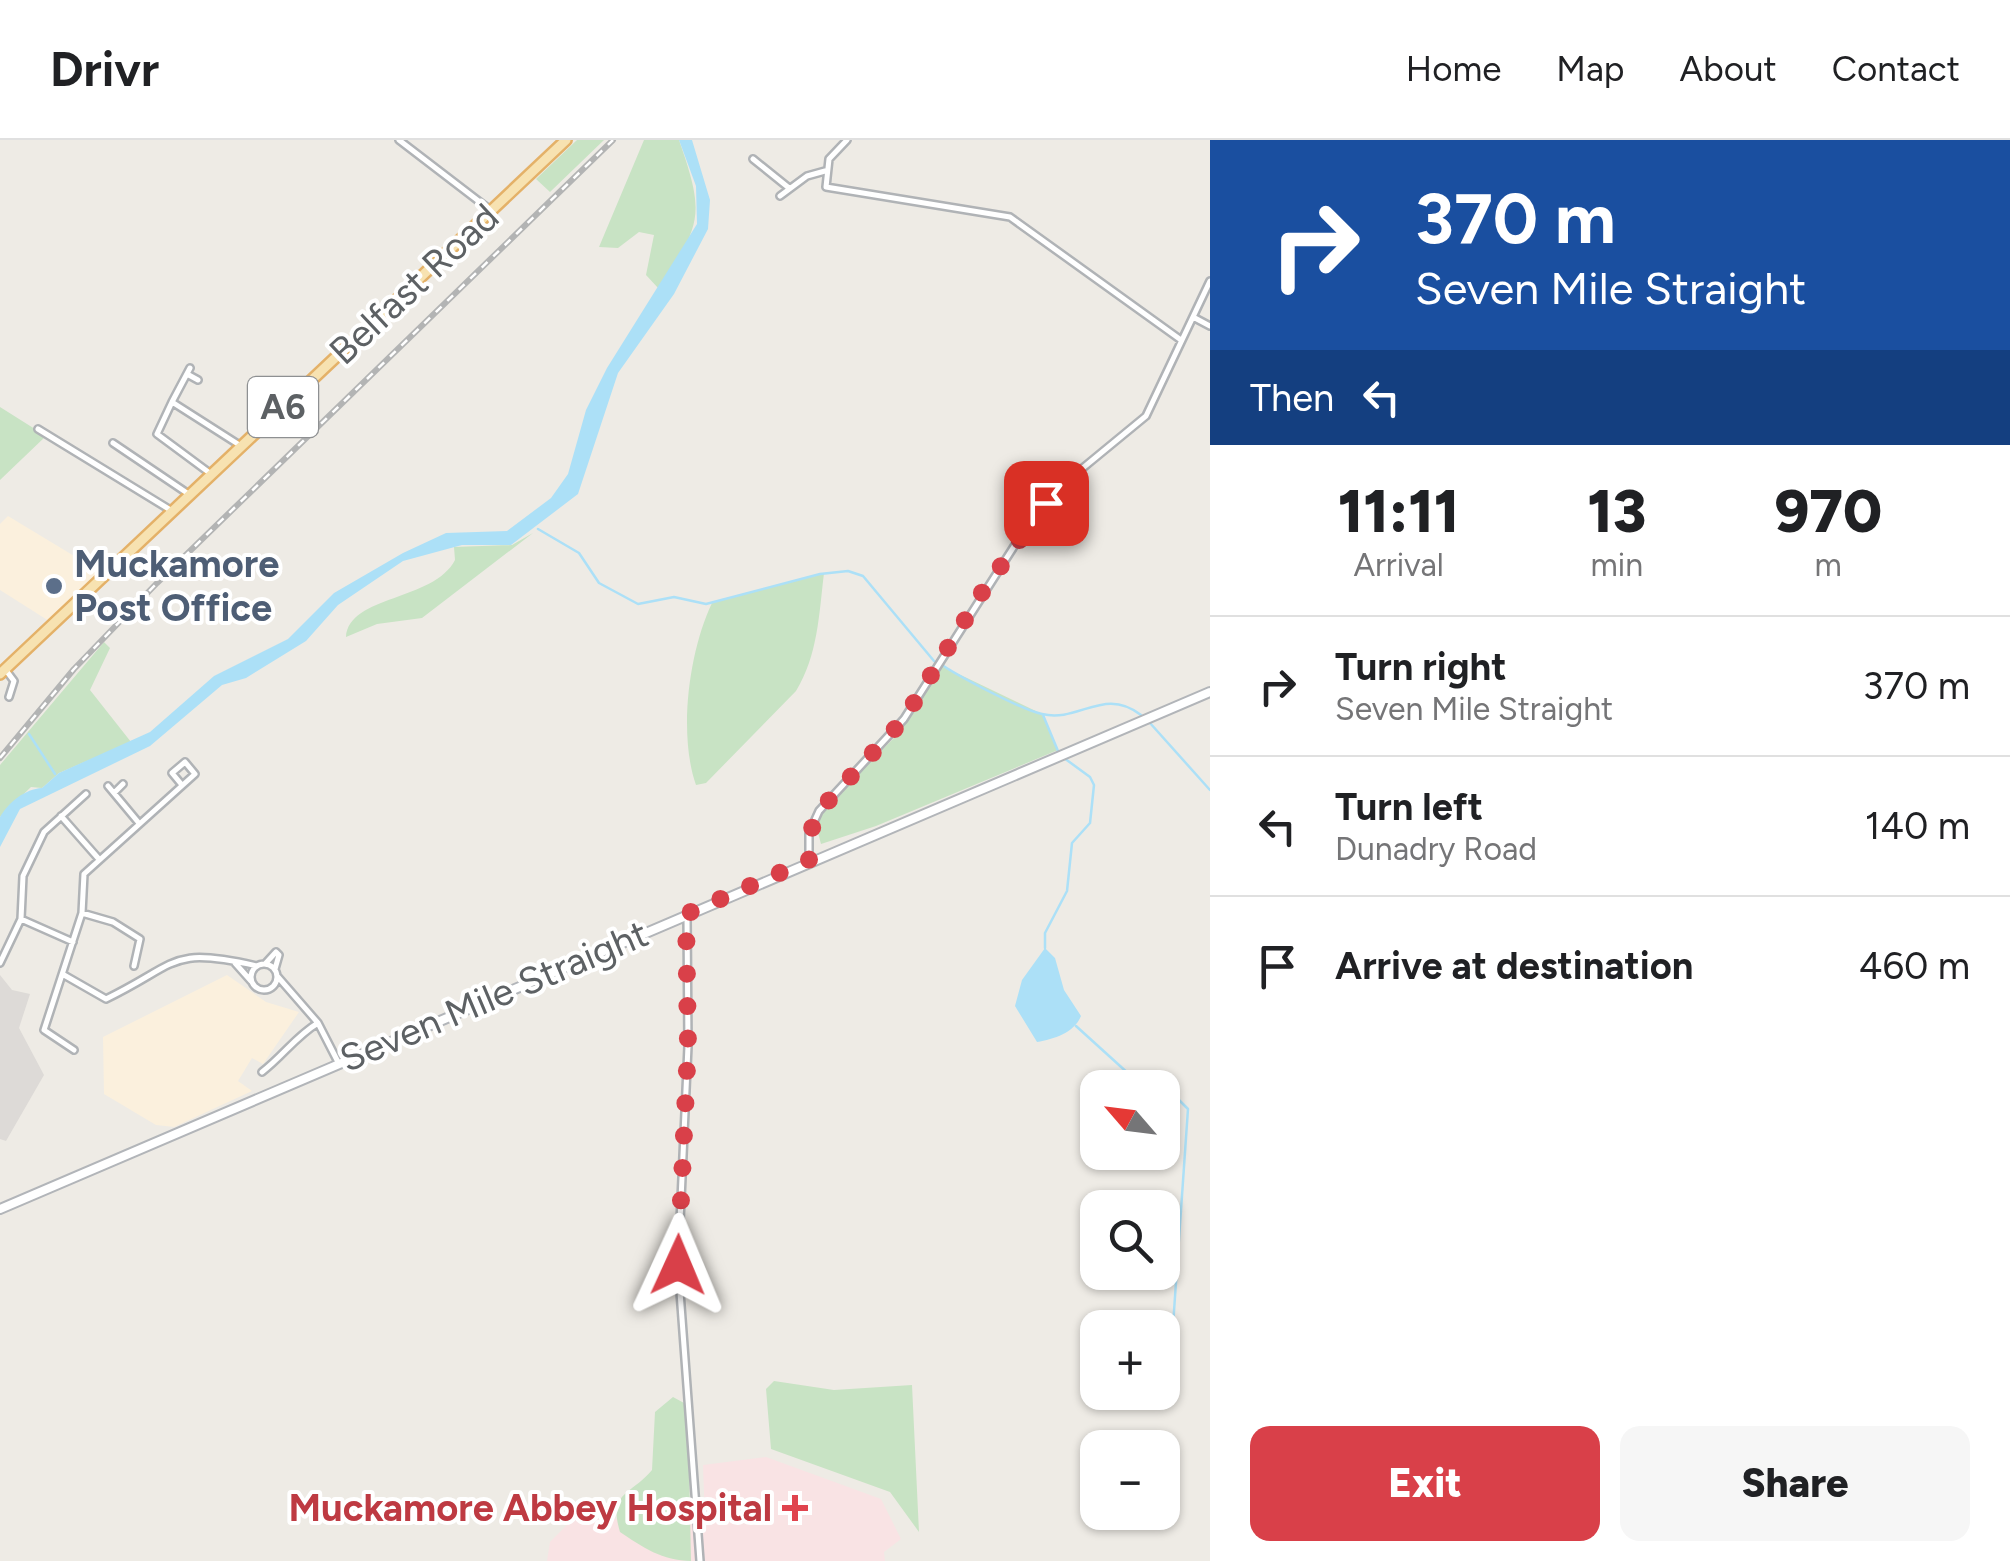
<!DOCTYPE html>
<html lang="en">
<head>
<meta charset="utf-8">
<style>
	:root { --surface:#fff; --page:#f6f6f6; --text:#202124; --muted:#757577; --line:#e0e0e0; --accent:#d94049 }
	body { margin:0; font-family:Figtree,sans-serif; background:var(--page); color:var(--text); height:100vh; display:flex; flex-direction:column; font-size:38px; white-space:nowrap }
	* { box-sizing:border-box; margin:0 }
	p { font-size:32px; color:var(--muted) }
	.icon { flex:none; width:55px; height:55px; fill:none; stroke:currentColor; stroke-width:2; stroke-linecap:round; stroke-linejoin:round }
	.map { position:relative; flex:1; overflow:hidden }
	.side { display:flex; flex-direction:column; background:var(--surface); width:800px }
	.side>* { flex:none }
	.top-card { background:#1a4fa0; color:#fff; overflow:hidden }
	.needle { width:65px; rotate:298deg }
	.controls { position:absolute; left:1080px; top:930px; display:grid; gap:20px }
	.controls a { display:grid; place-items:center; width:100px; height:100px; border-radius:20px; background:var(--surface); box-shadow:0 2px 8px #0004; font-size:50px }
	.pin { position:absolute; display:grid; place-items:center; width:85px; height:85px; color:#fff; margin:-42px; border-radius:20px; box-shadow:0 5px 15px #0006 }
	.me { position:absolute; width:110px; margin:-55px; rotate:1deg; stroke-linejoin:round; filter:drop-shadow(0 0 8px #0008) }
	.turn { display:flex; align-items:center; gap:35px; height:210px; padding:0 40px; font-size:45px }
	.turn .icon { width:130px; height:130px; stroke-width:2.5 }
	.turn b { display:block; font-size:70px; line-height:85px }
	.then { display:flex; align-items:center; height:95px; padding:0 40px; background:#0003; gap:20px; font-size:38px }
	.eta { display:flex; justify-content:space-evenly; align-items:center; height:170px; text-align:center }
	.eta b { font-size:60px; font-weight:800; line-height:70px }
	.button { display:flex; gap:20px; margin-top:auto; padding:20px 40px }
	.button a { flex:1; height:115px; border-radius:20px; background:var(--accent); color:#fff; font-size:40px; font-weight:800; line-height:115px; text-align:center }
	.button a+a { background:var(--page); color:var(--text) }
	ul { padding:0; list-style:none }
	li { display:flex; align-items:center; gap:30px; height:140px; padding:0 40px; border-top:2px solid var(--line) }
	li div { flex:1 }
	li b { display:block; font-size:38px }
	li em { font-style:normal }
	header { display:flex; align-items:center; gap:60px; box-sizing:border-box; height:140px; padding:0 50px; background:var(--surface); border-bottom:2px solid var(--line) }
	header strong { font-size:48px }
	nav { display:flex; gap:55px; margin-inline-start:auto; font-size:35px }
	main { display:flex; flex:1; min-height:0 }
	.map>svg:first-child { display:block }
	.commercial { fill:#fbf0dd }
	.industrial { fill:#dddad7 }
	.medical { fill:#f9e3e4 }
	.green { fill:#c8e3c4 }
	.water { fill:#ace0f7 }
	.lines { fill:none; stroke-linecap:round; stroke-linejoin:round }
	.stream { stroke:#ace0f7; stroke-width:2.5 }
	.minor-casing { stroke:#b0b3b6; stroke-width:10 }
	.secondary-casing { stroke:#b2b5b9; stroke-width:12 }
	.primary-casing { stroke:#e4b168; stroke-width:14 }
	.minor { stroke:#fff; stroke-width:5 }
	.secondary { stroke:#fff; stroke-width:8 }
	.primary { stroke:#f7e2b1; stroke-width:9 }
	.rail-casing { stroke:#b3b4b4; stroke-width:6 }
	.rail { stroke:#fff; stroke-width:2.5; stroke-dasharray:8; stroke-linecap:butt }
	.route { stroke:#d94049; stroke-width:18; stroke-dasharray:0 32.4 }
	.service-dot { fill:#5c6f8a; stroke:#fff; stroke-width:4 }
	.health-dot { fill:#e0444e; stroke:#fff; stroke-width:4 }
	.labels { text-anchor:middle; stroke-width:8; stroke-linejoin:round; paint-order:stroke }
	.shield { fill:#fff; stroke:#8e9092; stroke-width:2.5 }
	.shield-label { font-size:35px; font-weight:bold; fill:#5d6164 }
	.street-label { font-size:38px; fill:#5d6164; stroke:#fff }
	.service-label { font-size:38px; font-weight:bold; fill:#4e5e75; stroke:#fff; text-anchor:start }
	.health-label { font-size:38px; font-weight:bold; fill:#be3a42; stroke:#fff; text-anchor:end }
</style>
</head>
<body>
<header>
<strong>Drivr</strong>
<nav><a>Home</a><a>Map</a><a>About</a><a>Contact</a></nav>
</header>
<main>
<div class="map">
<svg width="1210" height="1421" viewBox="0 0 1210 1421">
	<rect width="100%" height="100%" fill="#eeebe5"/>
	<path class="commercial" d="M8,376L99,431L49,481L0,450V384Z
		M227,835L266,862L299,872L263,924L252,918L238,941L252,951L174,987L156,985L104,954L103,897Z"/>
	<path class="industrial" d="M0,835L12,850L30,854L19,888L44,935L6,1001L0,999Z"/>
	<path class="medical" d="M766,1317L881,1359L901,1399L884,1412L885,1421H547L550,1402L574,1378L705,1381L703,1325Z"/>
	<path class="green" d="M577,0H604L550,52L536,39Z
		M644,0H679C705,75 702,83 659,149L646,135L654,95L639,92L618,108L599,107Z
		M0,267L46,296L0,340Z
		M533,393L422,478L377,484L346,497C349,455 434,461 455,420L454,407L512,405Z
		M824,433C819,474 818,515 796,551L706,643L696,645C678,594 689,511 712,463Z
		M104,502L110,508L90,550L131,602L59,633L42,648L31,647L0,677V625Z
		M942,526L1042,574L1058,610L876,686L821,704L816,685L827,664L893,599Z
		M774,1241L834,1250L912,1245L919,1392L890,1352L771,1309L766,1249Z
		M673,1257L684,1263L688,1274L691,1421C663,1421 642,1407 620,1392C608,1352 630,1356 652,1330L655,1272Z"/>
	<path class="water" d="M679,0H692L710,60L708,89L674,154L618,233L578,354L511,405H462L403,421L338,465L306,501L246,538L222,545L150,606L20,669L0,707V677C9,662 25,649 42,648L59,633L150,592L214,536L288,499L334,453L403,413L446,393L507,391L551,358L568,334L586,270L607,228L697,84L696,46Z
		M1045,808L1055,818L1064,850L1081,876C1074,893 1054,899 1037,902L1015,866L1022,840Z"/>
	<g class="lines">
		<path class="stream" d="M538,389L579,413L599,443L638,464L674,457L706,464L820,434L848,431L863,436L934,521
			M942,525C960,537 1022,570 1042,574C1079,583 1104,546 1141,575
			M1043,575L1058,611
			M1150,583L1210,650
			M29,594L55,634
			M1045,808V793L1067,751L1072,703L1090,683L1094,645L1090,637L1064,618
			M1076,886L1130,935L1159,940L1188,969L1172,1200"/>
		<g class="minor-casing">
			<path id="minor" d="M399,0L489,69
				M847,0L829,19L826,47L1010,77L1181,200
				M753,19L789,48
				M780,56L807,36L825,31
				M1193,177L1210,186
				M190,228L172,262L241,306
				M187,234L198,240
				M172,262L157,294L211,334
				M38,289L172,371
				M113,303L190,355
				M5,529L14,541L9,557
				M108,646L138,682
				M114,653L123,644
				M61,676L98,718
				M809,721V693L819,671L904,579L1027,386L1067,341L1146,276L1210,141
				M82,773L113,782L140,799L134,826
				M687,776L688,906L678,1125L700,1421
				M21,779L73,802
				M0,823L21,779L23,736L44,692L86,654
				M235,823L251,841
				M251 837a13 13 0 1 1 26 0a13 13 0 1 1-26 0Z
				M265,824L276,812L279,815L275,829
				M64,835L106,859C180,823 169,806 257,826
				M278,837L318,883L338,922
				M74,910L44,890L82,773L84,734L195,634L185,622L172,633L182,645
				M262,932C283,916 296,896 318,883"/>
		</g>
		<g class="secondary-casing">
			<path id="secondary" d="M0,1069L1210,552"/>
		</g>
		<g class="primary-casing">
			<path id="primary" d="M0,534L566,0"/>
		</g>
		<use href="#minor" class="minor"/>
		<use href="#secondary" class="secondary"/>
		<use href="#primary" class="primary"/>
		<g class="rail-casing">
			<path id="rail" d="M0,618L74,529L157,443L613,0"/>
		</g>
		<use href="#rail" class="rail"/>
	</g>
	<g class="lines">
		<path class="route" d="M678,1125L688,906L686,774L809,720L810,693L819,671L904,579L981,454L1046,363"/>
	</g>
	<circle class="service-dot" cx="54" cy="446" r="10"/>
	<path class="health-dot" d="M790 1353h10v10h10v10h-10v10h-10v-10h-10v-10h10z"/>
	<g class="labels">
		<rect class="shield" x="248" y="237" width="70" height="60" rx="8"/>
		<g class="shield-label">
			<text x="283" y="279">A6</text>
		</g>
		<g class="street-label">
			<text transform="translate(414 144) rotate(-43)" y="13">Belfast Road</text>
			<text transform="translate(494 856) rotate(-23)" y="13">Seven Mile Straight</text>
		</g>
		<g class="service-label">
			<text x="74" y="437">Muckamore<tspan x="74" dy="44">Post Office</tspan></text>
		</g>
		<g class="health-label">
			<text x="772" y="1381">Muckamore Abbey Hospital</text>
		</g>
	</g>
</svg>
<div class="controls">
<a><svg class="needle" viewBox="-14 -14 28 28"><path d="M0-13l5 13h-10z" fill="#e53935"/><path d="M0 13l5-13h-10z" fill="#757577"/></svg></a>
<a><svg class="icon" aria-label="search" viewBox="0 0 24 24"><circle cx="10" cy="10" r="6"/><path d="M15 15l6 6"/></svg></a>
<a>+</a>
<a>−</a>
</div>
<div class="pin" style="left:1046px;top:363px;background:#d93025"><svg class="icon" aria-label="arrive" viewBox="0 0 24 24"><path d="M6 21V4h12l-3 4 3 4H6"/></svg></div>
<svg class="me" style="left:678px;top:1125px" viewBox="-20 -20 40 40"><path d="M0-17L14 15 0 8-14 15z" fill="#d94049" stroke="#fff" stroke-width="4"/></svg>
</div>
<section class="side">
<div class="top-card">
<div class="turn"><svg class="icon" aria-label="right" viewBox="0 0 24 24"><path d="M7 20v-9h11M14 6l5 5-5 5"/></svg><div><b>370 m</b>Seven Mile Straight</div></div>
<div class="then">Then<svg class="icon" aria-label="left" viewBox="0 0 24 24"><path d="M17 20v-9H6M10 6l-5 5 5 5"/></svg></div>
</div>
<div class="eta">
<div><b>11:11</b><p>Arrival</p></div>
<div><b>13</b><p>min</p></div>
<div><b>970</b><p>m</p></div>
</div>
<ul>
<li><svg class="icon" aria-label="right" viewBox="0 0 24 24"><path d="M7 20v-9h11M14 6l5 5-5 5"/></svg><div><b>Turn right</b><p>Seven Mile Straight</p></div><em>370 m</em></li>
<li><svg class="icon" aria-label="left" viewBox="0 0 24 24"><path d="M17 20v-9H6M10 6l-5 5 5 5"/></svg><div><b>Turn left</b><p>Dunadry Road</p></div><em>140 m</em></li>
<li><svg class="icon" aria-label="arrive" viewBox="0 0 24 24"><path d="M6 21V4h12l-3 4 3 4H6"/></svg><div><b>Arrive at destination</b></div><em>460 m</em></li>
</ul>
<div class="button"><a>Exit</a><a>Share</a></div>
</section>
</main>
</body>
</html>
